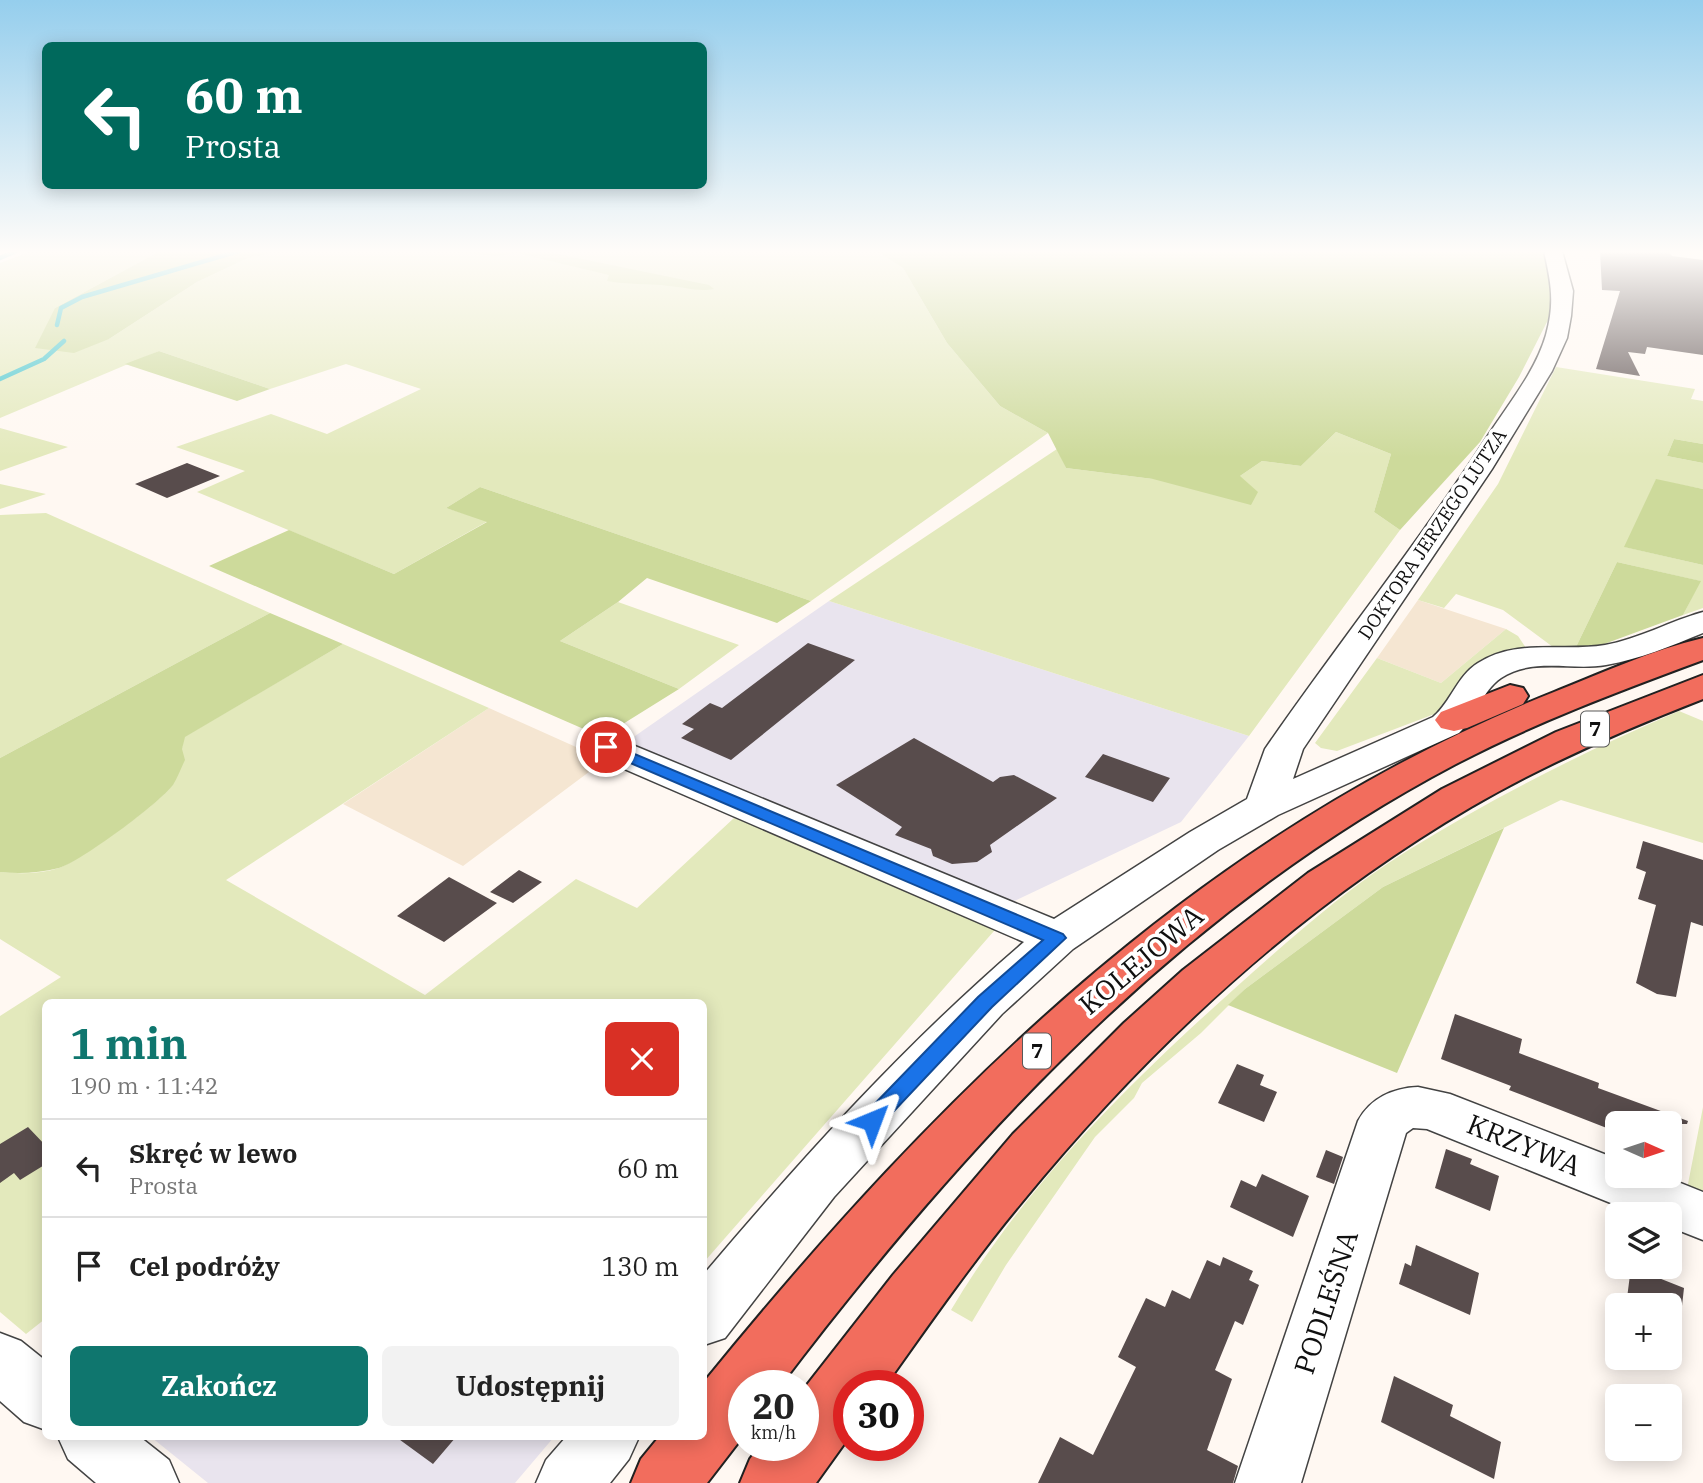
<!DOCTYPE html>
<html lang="pl">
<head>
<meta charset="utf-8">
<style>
	:root { --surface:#fff; --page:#f2f2f2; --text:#222; --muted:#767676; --line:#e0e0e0; --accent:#0f766e }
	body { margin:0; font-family:"IBM Plex Serif",serif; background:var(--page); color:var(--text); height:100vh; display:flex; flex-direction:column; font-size:26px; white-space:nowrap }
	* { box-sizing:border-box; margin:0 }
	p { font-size:23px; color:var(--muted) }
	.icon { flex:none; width:38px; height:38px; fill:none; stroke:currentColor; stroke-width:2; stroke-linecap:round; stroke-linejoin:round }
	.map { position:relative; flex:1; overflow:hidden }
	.panel { position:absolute; left:42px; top:999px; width:665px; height:441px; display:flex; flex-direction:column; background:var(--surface); border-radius:10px; box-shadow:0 4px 18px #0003 }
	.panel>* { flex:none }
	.guide { position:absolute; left:42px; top:42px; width:665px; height:147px; border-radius:10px; box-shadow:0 4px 18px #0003; background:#00695c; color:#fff; overflow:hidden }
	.needle { width:46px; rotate:93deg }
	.buttons { position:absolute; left:1605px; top:1111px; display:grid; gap:14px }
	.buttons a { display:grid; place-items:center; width:77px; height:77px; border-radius:10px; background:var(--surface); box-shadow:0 4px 18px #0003; font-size:35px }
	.speed { position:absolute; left:728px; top:1370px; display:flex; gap:14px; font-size:35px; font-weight:700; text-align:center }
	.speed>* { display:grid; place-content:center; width:91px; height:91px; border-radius:50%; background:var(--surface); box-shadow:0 4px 18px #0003; line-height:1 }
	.speed small { font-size:18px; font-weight:400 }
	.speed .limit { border:10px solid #d22; background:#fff; color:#111 }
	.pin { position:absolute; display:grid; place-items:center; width:60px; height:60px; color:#fff; margin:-30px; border:4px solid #fff; border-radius:50%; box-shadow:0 2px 7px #0007 }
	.me { position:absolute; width:77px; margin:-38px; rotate:44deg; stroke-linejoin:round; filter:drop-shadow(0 0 5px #0008) }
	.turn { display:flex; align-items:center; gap:24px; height:147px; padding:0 28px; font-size:32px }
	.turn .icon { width:91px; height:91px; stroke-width:2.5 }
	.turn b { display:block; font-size:49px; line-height:60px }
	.round { display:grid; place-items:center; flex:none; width:74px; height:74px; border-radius:10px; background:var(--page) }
	.headline { display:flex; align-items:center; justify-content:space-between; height:119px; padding:0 28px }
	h1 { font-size:42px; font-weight:700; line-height:52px; color:var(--accent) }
	.cta { display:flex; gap:14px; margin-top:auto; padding:14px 28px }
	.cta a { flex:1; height:80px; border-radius:10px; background:var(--accent); color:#fff; font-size:28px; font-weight:700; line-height:80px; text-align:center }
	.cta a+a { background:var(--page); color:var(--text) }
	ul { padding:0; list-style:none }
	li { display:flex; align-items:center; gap:21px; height:98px; padding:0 28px; border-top:2px solid var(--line) }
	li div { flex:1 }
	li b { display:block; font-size:26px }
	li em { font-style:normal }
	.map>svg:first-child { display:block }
	.industrial { fill:#e9e4ee }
	.farmland { fill:#f5e6d2 }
	.green { fill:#e3e9bc }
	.forest { fill:#cdda9b }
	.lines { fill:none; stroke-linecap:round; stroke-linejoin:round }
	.stream { stroke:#40c4cb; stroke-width:4.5 }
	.building { fill:#584c4c }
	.minor-casing { stroke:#434343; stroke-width:3 }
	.highway-casing { stroke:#212121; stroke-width:4 }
	.minor { fill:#fff; fill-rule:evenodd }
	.highway { fill:#f26d5d; fill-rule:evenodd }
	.route { fill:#1a73e8; stroke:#114b97; stroke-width:2 }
	.labels { text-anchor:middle; stroke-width:7; stroke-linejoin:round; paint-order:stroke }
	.far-street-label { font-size:19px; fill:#101010; stroke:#fff }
	.shield { fill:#fff; stroke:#585858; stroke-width:2 }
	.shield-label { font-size:21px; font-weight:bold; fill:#101010 }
	.near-street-label { font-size:28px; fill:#101010; stroke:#fff }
</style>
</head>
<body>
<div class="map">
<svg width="1703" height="1483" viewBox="0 0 1703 1483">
	<rect width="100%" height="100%" fill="#fff8f2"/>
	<path class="industrial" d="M829,601L1249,736L1181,822L1006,905L636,750L635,736Z
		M151,1437H554L515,1483H208Z"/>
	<path class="farmland" d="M1418,600L1506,629L1441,683L1377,658Z
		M489,708L605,760L463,866L343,804Z"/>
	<path class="green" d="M32,251H160L55,308L109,339L197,282L246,259L280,251H876L903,268L947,343L1000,406L1048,433L811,601L480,487L446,508L488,521L394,574L197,492L245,471L176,447L271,414L327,434L421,389L346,364L270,389L159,351L0,418V263Z
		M1556,367L1695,389L1691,399L1703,401V444L1674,439L1667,456L1703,463V489L1656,480L1625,547L1703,565V608L1683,615L1700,581L1617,562L1576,647L1557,650L1503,610L1456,594L1444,608L1418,600L1498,484Z
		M0,428L68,447L0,471Z
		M1336,432L1391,454L1374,512L1400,530L1249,736L829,601L1057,449L1066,468L1153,479L1240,476L1262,461L1301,466Z
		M0,484L46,494L0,509Z
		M46,513L270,613L0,758V515Z
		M618,602L739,645L679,689L560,641Z
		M1506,629L1518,636L1528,651C1492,650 1481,661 1456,685L1453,707L1337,751L1321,748L1315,743L1377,658L1441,683Z
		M343,644L489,708L226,880L425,995L576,879L637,908L734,818L1001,923L704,1262V1003H46L45,1319L26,1334L0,1312V1016L61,977L0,939V872C20,874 40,874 59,868C77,862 165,800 173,784C179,771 181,751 184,737Z
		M1679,711L1703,721V843L1561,800L1383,887L1245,989L1201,1033L1142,1083L1134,1098L1095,1137L1006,1265L972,1322L951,1310C1024,1187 1127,1085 1233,990C1289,940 1343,891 1407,851C1494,797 1585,751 1679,711Z
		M1703,1107V1196L1687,1189Z"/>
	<path class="forest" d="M160,251H280L246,259L197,282L109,339L74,353L35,348L55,308Z
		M443,251H543L709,285L714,289C698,292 685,287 669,286C648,283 628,285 607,281L609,275L517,253L497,256Z
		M876,251H1546L1551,262V314L1519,377L1480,442L1400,530L1374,512L1391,454L1336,432L1301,466L1262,461L1240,476L1258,492L1251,505L1153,479L1066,468L1048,433L1000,406L947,343L903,268Z
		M159,351L270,389L237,401L125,364Z
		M1674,439L1703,444V463L1667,456Z
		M1656,479L1703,489V565L1624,547Z
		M480,487L811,601L777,623L647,578L618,602L560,641L679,689L602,737L209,566L289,530L394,574L487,522L446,508Z
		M1617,562L1701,581L1683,615L1596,647H1576Z
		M270,613L343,644L185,737L182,749L185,760C181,768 178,777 173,785C160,803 80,862 59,868C39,873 20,874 0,872V758Z
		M1504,828L1397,1073L1228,1005L1245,989L1383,887Z"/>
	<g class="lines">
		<path class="stream" d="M0,258L16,251
			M57,325L61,308L82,297L239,251
			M0,379L44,359L64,341"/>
	</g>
	<path class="building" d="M1600,251H1668L1672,256L1703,260V355L1647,347L1645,354L1628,352L1640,376L1596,369L1620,291L1602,290Z
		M187,463L220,476L167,498L135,484Z
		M808,643L855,660L731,760L681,738L694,729L682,724L710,703L722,708Z
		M914,738L993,782L1000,777L1014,775L1057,798L990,845L992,852L977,862L952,864L933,856L931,849L895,835L902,827L836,785Z
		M1103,754L1170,778L1153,802L1085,777Z
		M1643,841L1703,860V926L1691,922L1676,997L1657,994L1636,983L1656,905L1638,899L1646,872L1636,868Z
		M519,870L542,882L513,903L490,892Z
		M449,877L497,903L444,942L397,916Z
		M1455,1014L1522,1039L1519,1053L1599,1083L1598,1088L1688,1121L1687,1124H1617V1132L1509,1090L1511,1086L1441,1059Z
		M1237,1064L1264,1075L1260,1085L1277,1092L1264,1122L1218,1103Z
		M28,1127L46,1146V1164L20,1180L14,1173L0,1183V1144Z
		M1446,1149L1472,1159L1470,1164L1499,1176L1490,1211L1435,1188Z
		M1326,1150L1343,1157L1334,1184L1316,1177Z
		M1262,1174L1309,1196L1293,1237L1230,1207L1241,1180L1256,1187Z
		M1416,1245L1479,1273L1470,1315L1399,1284L1405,1263L1411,1266Z
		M1223,1257L1253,1271L1249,1280L1259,1285L1243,1325L1235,1321L1215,1370L1232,1379L1207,1450L1238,1466L1233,1483H1038L1060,1437L1093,1455L1136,1367L1118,1357L1146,1298L1165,1307L1172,1290L1190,1299L1207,1260L1220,1266Z
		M1631,1267L1684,1288L1682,1306H1626Z
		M1394,1376L1453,1405L1450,1416L1501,1442L1494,1479L1381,1422Z
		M396,1437H456L433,1464Z"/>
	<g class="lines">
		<g class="minor-casing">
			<path id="minor" d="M1544,251H1562L1573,291L1571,316L1567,338L1552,371L1492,469L1303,749L1293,779L1433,717C1451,702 1457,676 1478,663C1517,638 1562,652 1605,645C1639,639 1670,621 1703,612V633C1671,646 1640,659 1606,665C1572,671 1532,657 1501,678C1482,691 1476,717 1459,733L1278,815L1218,850L1073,949L1002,1014L834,1197L725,1338L704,1345V1274C803,1157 907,1042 1024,942L592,755L587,747L592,739L605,736L618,739L1054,919L1190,832L1247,799L1265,749C1337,645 1416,546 1485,440C1506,407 1535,373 1546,335C1555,302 1551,283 1544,251Z
				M1418,1087L1450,1094L1617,1159V1176H1663L1703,1192V1240L1670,1227V1214H1638L1427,1129L1413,1128L1406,1133L1301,1483H1235L1358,1121C1370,1098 1393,1088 1418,1087Z
				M0,1333L21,1341L46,1361V1430L24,1422L0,1401Z
				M58,1437H140L169,1460L179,1483H96L68,1459Z
				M566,1437H639L629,1459L610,1483H536L546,1460Z"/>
		</g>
		<g class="highway-casing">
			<path id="highway" d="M1703,638V660C1619,691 1534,723 1454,765C1179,910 966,1141 780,1386H744V1435L707,1483H631L641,1459L659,1437H704V1382C940,1092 1200,833 1554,692C1602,673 1652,650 1703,638Z
				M1703,675V699C1623,730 1545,764 1471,807C1298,908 1148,1048 1022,1202C973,1261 929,1324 885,1386H849V1437L816,1483H740L750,1459L760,1446H803V1390L893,1275L1013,1134L1124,1023L1183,970L1308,873L1442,789L1556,732Z
				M1510,685L1523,688L1528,696L1523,704L1467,728L1454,731L1441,728L1435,720L1441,712Z"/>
		</g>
		<use href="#minor" class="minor"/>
		<use href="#highway" class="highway"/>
	</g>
	<linearGradient id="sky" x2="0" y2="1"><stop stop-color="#95ceed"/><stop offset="0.55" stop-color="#fffcf9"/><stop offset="1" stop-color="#fffcf9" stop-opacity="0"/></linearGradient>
	<rect width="1703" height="458" fill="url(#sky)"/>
	<path class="route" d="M606,742L1063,934L1066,938L992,1007L879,1127L872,1130L864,1127L860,1121L864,1115L978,997L1043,940L600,750L597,747L600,744Z"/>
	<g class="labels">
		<g class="far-street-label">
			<text transform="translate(1432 534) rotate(-56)" y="7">DOKTORA JERZEGO LUTZA</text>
		</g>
		<g class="shield">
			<rect x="1581" y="711.5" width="28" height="35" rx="5"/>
			<rect x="1023" y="1033.5" width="28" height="35" rx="5"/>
		</g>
		<g class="shield-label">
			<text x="1595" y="736">7</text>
			<text x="1037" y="1058">7</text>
		</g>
		<g class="near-street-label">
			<text transform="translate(1141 960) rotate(-40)" y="10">KOLEJOWA</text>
			<text transform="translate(1524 1145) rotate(22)" y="10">KRZYWA</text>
			<text transform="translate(1326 1302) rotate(-72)" y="10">PODLEŚNA</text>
		</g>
	</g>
</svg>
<div class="buttons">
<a><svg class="needle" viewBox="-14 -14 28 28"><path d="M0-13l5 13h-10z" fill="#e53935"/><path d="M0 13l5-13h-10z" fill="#767676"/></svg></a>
<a><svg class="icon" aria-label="layers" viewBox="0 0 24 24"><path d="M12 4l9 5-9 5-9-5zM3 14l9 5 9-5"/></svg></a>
<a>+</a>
<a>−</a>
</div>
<div class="speed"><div>20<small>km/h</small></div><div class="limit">30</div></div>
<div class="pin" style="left:606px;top:747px;background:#d93025"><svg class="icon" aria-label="arrive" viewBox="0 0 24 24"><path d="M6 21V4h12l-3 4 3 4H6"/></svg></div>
<svg class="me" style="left:872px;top:1121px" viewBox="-20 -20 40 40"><path d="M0-17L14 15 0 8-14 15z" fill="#1a73e8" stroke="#fff" stroke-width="4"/></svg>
<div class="guide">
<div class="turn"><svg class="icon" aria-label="left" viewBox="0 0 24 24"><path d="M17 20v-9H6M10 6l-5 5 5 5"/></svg><div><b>60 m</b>Prosta</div></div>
</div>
<section class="panel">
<div class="headline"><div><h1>1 min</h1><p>190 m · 11:42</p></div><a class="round" style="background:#d93025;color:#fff"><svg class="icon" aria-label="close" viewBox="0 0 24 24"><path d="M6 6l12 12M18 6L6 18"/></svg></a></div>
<ul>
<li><svg class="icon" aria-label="left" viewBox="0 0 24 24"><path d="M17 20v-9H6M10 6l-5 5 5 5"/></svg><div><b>Skręć w lewo</b><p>Prosta</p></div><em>60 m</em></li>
<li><svg class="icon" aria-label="arrive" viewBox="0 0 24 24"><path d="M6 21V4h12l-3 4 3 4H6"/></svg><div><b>Cel podróży</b></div><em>130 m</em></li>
</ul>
<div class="cta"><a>Zakończ</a><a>Udostępnij</a></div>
</section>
</div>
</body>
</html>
